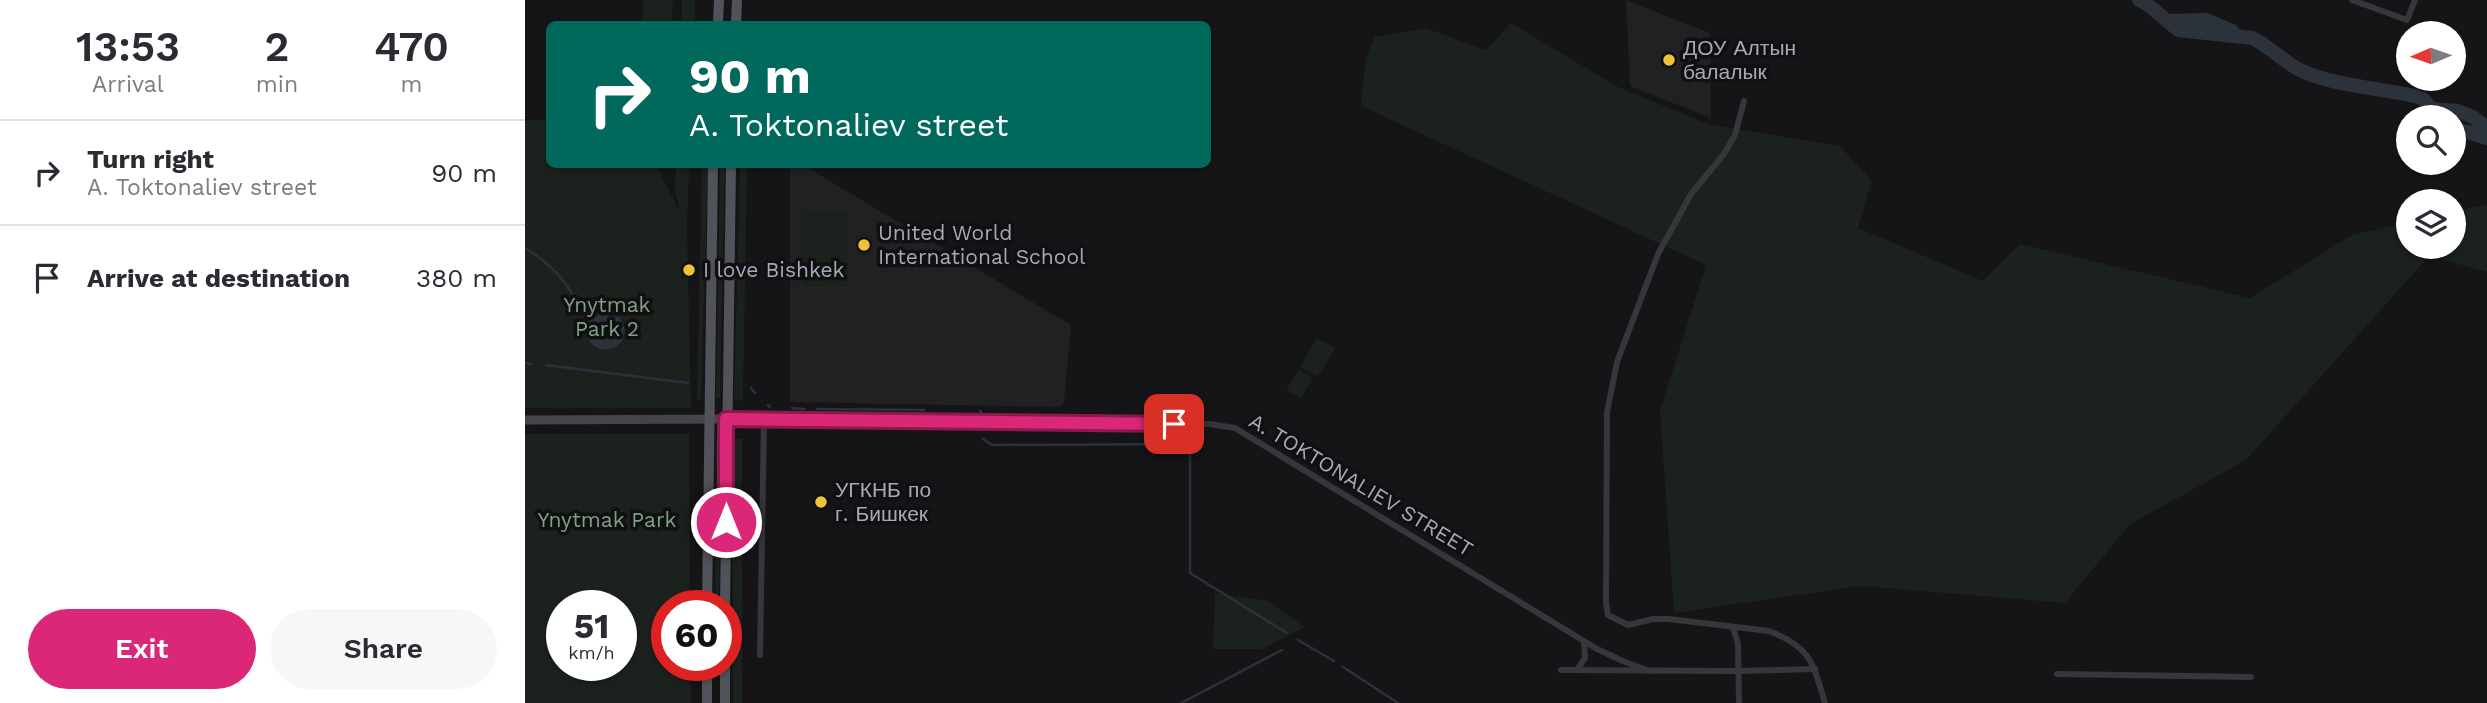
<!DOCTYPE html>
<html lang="en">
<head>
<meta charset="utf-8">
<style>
	:root { --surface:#fff; --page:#f7f7f7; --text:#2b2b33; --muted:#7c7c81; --line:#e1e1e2; --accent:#db2777 }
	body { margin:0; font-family:"Work Sans",sans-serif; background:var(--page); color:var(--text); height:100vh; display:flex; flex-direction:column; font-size:26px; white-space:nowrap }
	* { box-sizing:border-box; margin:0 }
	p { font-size:23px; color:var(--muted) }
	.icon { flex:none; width:38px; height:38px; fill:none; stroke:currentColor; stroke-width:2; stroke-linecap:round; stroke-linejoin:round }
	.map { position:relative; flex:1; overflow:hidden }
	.panel { display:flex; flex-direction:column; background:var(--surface); width:525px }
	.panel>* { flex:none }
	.banner { position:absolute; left:21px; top:21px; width:665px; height:147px; border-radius:10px; box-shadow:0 2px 5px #0004; background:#00695c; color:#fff; overflow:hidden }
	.needle { width:46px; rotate:268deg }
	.controls { position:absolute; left:1871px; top:21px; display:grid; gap:14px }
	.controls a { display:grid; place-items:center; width:70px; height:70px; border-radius:50%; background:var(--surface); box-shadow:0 2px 5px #0004; font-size:35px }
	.speed { position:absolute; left:21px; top:590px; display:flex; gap:14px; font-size:35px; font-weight:700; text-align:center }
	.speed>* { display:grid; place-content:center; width:91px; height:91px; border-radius:50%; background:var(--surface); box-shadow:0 2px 5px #0004; line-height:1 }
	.speed small { font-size:18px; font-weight:400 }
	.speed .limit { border:10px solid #d22; background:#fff; color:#111 }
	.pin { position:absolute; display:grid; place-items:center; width:60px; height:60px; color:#fff; margin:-30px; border-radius:14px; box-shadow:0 4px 10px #0006 }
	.me { position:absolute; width:77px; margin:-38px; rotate:0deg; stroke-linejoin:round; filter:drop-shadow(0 0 5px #0008) }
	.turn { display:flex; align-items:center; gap:24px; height:147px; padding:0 28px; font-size:32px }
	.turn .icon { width:91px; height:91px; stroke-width:2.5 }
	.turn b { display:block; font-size:49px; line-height:60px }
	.eta { display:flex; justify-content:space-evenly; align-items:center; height:119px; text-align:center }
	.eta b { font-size:42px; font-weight:600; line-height:49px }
	.button { display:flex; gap:14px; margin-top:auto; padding:14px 28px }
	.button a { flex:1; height:80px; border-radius:42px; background:var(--accent); color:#fff; font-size:28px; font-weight:600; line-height:80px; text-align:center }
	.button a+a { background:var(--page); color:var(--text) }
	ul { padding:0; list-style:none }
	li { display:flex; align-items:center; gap:21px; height:105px; padding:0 28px; border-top:2px solid var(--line) }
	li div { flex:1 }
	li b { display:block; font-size:26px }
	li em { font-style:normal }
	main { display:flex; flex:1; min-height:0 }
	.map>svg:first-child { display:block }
	.built { fill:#212123 }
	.green { fill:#1b211d; fill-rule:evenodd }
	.water { fill:#2b323a }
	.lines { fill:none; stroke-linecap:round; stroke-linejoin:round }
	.stream { stroke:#2b323a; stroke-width:2.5 }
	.river { stroke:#2b323a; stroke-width:14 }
	.street { stroke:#36363b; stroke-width:6 }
	.secondary { stroke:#44454b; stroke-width:9 }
	.primary { stroke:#52535a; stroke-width:10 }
	.route-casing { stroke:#8e194d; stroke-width:18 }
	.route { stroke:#db2777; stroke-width:12 }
	.poi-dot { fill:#edc437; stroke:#101012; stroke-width:2.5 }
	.labels { text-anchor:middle; stroke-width:7; stroke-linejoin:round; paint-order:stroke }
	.poi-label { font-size:21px; fill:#a7aab6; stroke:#101012; text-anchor:start }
	.park-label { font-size:21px; fill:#7ea184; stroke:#101012 }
	.street-label { font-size:21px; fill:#a7aab6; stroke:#101012 }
</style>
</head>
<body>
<main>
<section class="panel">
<div class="eta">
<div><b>13:53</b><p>Arrival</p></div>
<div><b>2</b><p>min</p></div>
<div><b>470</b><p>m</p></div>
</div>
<ul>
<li><svg class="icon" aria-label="right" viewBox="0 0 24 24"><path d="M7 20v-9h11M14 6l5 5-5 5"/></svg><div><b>Turn right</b><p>A. Toktonaliev street</p></div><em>90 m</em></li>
<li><svg class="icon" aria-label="arrive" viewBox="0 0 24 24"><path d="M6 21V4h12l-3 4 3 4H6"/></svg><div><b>Arrive at destination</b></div><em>380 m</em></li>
</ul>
<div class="button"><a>Exit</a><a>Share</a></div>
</section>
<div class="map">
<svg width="1962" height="703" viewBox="0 0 1962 703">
	<rect width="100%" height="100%" fill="#151517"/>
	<path class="built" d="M1101,0L1185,33L1186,118L1105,86Z
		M265,165H278L546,325L539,402L535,407L265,402Z"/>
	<path class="green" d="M118,0H148L147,24H117Z
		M157,0H170V24H157Z
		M986,23L1093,87L1186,125L1315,146L1347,181L1333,228L1458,281L1495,244L1725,298L1827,235L1883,222V247H1928L1929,212L1962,204V272L1904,256L1721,460L1605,524L1540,603L1335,586L1149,613L1135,411L1181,265L836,106C838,81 838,59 850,37L900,28L961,50Z
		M0,120H24V164L128,165L133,169L155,212L150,191L151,165H164L162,226L166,408H0Z
		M183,164L176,400H172L177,165Z
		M200,165L195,398H191L195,165Z
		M215,165H222L218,401L209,400Z
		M277,212L324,213L323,287H277Z
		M792,338L810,348L793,377L775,367Z
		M774,369L788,378L776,398L761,390Z
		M0,434H164L165,605L142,606V665H165L166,703H0ZM37,606H96V665H37Z
		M208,438L217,439V703H208Z
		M193,441L196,442L194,605L190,606L191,443Z
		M690,593L744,601L779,627L737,649H688Z"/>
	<path class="water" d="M74,314L94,317C108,334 94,353 74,349C62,343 59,334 63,321Z"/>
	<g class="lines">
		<path class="stream" d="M1930,128L1958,126
			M0,248C27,264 45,284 57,313
			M0,363L6,364
			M21,365L163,383
			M226,388L230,393
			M243,405L245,407
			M267,408L280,409
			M292,409L399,410
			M455,411L456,412
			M458,439L467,445L665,444V573L762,633
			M773,640L809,661
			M818,667L873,703
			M656,703L757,650"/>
		<path class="river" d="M1614,0L1622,4L1653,30L1727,38C1745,46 1759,63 1777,71C1811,86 1854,88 1890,96L1898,99L1913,117
			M1643,21L1681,20L1707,31
			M1906,109L1933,111L1948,117L1962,128
			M1928,128L1962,138"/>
		<path class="street" d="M1827,0L1882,20L1890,0
			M1219,101L1210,135L1199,154L1166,194L1133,254L1092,362L1082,412L1081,604L1083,615L1103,625L1128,619H1144L1244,631C1286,647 1288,663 1300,703
			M201,419L509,424H684L710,428L1072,649L1100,662L1125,671
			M1208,627L1213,644L1214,703
			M235,655L239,419
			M1036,670L1213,671L1290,669
			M1052,670L1060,658L1059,642
			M1532,674L1726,677"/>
		<path class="secondary" d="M0,420L201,419"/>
		<path class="primary" d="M193,24L194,0
			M211,24L212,0
			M182,606L188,164
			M200,606L206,164
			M182,703V665
			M200,703V665"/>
	</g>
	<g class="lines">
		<g class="route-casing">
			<path id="route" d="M201,522V419L649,424"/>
		</g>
		<use href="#route" class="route"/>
	</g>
	<g class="poi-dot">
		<circle cx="1144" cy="60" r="7"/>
		<circle cx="339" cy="245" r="7"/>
		<circle cx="164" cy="270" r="7"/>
		<circle cx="296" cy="502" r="7"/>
	</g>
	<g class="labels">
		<g class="poi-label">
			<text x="1158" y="55">ДОУ Алтын<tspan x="1158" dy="24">балалык</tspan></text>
			<text x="353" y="240">United World<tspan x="353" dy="24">International School</tspan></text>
			<text x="178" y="277">I love Bishkek</text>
			<text x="310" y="497">УГКНБ по<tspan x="310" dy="24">г. Бишкек</tspan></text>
		</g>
		<g class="park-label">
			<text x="82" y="312">Ynytmak<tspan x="82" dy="24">Park 2</tspan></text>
			<text x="82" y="527">Ynytmak Park</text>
		</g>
		<g class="street-label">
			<text transform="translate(836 485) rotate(31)" y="7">A. TOKTONALIEV STREET</text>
		</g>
	</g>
</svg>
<div class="controls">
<a><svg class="needle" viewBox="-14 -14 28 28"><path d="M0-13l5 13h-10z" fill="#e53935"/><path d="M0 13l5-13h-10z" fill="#7c7c81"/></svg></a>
<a><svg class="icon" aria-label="search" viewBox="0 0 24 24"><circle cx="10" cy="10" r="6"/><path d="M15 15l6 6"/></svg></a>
<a><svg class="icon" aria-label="layers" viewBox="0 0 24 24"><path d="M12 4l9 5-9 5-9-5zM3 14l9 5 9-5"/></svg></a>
</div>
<div class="speed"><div>51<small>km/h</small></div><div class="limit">60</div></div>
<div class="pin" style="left:649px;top:424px;background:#d93025"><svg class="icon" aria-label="arrive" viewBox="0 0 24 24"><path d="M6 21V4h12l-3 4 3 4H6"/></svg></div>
<svg class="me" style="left:201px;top:522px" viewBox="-20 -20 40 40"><circle r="17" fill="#db2777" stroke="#fff" stroke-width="3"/><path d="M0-11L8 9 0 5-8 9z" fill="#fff"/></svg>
<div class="banner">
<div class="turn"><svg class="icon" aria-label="right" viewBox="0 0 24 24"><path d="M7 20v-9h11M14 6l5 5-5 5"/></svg><div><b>90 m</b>A. Toktonaliev street</div></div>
</div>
</div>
</main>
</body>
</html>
